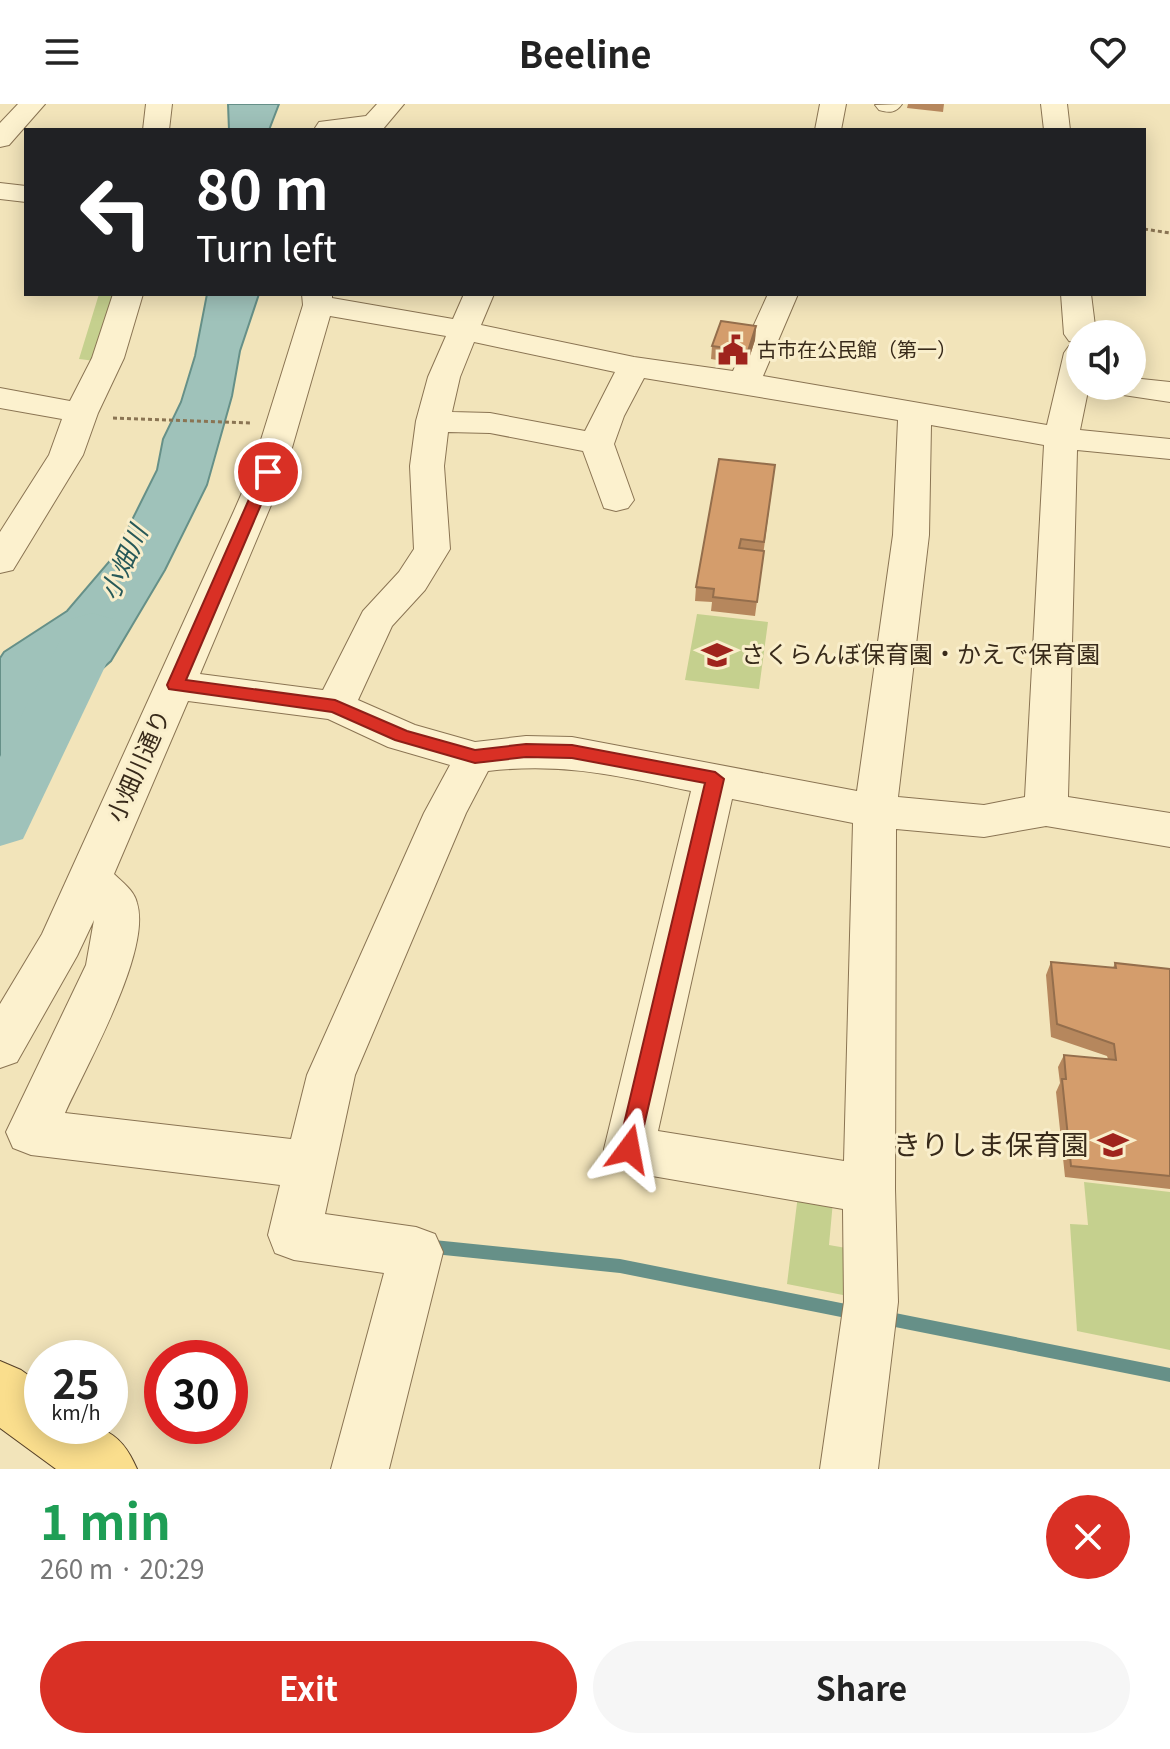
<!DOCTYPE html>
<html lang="en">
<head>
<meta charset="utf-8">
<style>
	:root { --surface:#fff; --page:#f6f6f6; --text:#222; --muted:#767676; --accent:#d93025 }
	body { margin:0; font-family:Georgia,"Noto Sans JP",serif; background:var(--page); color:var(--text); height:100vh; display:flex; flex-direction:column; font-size:30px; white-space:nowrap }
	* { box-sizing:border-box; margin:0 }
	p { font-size:26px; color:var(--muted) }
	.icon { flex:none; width:44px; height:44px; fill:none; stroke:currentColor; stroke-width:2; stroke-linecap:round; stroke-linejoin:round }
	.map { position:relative; height:1365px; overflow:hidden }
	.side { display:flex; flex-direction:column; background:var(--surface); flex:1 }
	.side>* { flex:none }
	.hud { position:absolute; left:24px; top:24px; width:1122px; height:168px; border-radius:0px; box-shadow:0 4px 20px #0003; background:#202124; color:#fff; overflow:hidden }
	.buttons { position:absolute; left:1066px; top:216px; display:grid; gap:16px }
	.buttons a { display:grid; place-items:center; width:80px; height:80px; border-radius:50%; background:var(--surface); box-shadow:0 4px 20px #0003; font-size:40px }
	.speed { position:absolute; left:24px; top:1236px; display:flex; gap:16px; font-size:40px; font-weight:700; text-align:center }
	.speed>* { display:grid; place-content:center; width:104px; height:104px; border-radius:50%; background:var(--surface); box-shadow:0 4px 20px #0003; line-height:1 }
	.speed small { font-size:20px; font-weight:400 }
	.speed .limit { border:12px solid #d22; background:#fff; color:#111 }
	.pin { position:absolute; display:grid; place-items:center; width:68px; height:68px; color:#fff; margin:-34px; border:4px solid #fff; border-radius:50%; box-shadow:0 2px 8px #0007 }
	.me { position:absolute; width:88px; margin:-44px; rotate:13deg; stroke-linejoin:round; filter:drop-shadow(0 0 6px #0008) }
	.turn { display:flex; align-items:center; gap:28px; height:168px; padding:0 40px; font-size:36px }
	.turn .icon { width:104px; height:104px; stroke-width:2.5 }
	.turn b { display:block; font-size:56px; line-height:68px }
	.round { display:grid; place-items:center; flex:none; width:84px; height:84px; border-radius:42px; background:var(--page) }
	.overview { display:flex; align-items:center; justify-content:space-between; height:136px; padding:0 40px }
	h1 { font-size:48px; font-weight:700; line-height:60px; color:#1e9e55 }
	.primary-button { display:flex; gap:16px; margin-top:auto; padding:16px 40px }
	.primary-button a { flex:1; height:92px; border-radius:48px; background:var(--accent); color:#fff; font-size:32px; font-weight:700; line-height:92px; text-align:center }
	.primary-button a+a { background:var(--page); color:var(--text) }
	header { display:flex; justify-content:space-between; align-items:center; height:104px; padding:0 40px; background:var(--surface); font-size:36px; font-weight:700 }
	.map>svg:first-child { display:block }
	.green { fill:#c5d08e }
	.water { fill:#9fc2ba; stroke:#669088; stroke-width:2 }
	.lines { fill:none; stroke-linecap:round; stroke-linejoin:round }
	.stream { fill:#669088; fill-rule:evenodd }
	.river { fill:#9fc2ba; fill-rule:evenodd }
	.minor-casing { stroke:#8a7453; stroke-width:2 }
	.major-casing { stroke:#574128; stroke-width:2 }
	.path { stroke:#8a7453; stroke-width:3; stroke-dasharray:4 3; stroke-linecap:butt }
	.minor { fill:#fcf1ce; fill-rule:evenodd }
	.major { fill:#fade8d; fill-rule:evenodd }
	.wall { fill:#b6875d }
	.shaded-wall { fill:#946e4c }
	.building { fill:#d49d6c; stroke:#946e4c; stroke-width:2 }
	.route { fill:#d93025; stroke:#8d1f18; stroke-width:2 }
	.labels { text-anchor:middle; stroke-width:6; stroke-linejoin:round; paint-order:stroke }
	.far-poi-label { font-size:20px; fill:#382a1a; stroke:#f9eecb; text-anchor:start }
	.poi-label { font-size:24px; fill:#382a1a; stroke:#f9eecb; text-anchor:start }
	.street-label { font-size:24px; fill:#382a1a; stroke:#f9eecb }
	.water-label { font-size:26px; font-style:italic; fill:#275959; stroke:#f9eecb }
	.near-poi-label { font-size:28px; fill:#382a1a; stroke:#f9eecb; text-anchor:end }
</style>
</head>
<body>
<header><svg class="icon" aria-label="menu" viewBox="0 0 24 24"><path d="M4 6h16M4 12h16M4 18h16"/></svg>Beeline<svg class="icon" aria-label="heart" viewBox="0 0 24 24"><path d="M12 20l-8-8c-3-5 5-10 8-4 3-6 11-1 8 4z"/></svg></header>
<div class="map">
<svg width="1170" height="1365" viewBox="0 0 1170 1365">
	<rect width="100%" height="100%" fill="#f2e4ba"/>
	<path class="green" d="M99,190H116L95,257L79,255Z
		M697,510L768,518L759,585L685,576Z
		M1084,1078L1170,1088V1246L1077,1227L1070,1120L1088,1121Z
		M798,1091L833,1097L829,1141L852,1145L848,1192L787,1180Z"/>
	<path class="water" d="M228,0H279L269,26H229Z
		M207,190H259L240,247L232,292L207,381L165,466L111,557L33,626L0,675V554L4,548L67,507L114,452L157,366L163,335L181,298L195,252Z"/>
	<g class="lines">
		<path class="stream" d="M434,1136L620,1155L856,1202L861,1204L863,1209L861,1214L856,1216L620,1169L434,1150L429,1148L427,1143L429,1138Z
			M885,1207L1170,1264V1278L885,1221L880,1219L878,1214L880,1209Z"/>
		<path class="river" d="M92,509L113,515L121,529L23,735L0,742V653L71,515Z"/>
		<g class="minor-casing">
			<path id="minor" d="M18,0H45L9,41L0,43V19Z
				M146,0H172L169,26H143Z
				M377,0H404L383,25L315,24L319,18L366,12Z
				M820,0H846L841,26H815Z
				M902,0C896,9 889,9 879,6L875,1Z
				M1041,0H1067L1070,26H1044Z
				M0,79L26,82V98L0,95Z
				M113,190H143L124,254L98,309L83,351L13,466L0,469V428L49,351L62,315L0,304V284L70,297L92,254Z
				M302,190H332V194L453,215L464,190H494L481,221L634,253L733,267L768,190H798L763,272L1047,321L1064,249L1069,242L1080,240V282H1089L1080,326L1170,335V355L1077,346L1068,693L1170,709V743L1046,722L984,733L896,725L895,1085L898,1198L878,1365H820L844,1198L843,1105L629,1068L611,1061L604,1045L691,687C618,672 564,658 488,667L466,709L355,971L325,1110L416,1123L435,1130L443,1148L389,1365H331L384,1169L294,1156L275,1149L268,1131L280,1081L31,1051L13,1044L6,1028L86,861L94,816L77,852L17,958L0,964V900L42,830L234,407L251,368L303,201ZM330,212L446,232L428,273L416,317L410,362L414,445L399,468L363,507L323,586L200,570L285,368ZM474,238L615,268L585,327L490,309L452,308L460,273ZM644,274L898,316L893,431L857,687L572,633L526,632L475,638L415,621L358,596L392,522L425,486L450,445L444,362L448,328L490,329L583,347L604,404L616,407L628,404L634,396L614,340L624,312ZM931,321L1044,341L1025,693L984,701L898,693L929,431ZM188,597L328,615L388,643L450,661L424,709L307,971L291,1035L65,1009C86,962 152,847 137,799C134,786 122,778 114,770ZM732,695L853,719L844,1057L658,1027Z
				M1061,190H1091L1096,230H1080V239L1069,237L1064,230Z
				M1132,274L1170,278V298L1110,289L1105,282H1132Z"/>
		</g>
		<g class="major-casing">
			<path id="major" d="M0,1257L21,1266L42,1281V1322C89,1322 116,1315 137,1365H56L0,1324Z"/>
		</g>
		<path class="path" d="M1144,125L1170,129
			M113,314L251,319"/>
		<use href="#minor" class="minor"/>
		<use href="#major" class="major"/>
	</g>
	<path class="wall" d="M908,0H944L943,8L907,4Z
		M756,222L755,236L747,261L711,255L712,242Z
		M775,361L755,512L711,507L712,498L695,497L696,483Z
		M1051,858L1113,864L1115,859L1170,865V1085L1065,1073L1056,988L1060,979L1058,963L1064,951L1108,955L1107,952L1051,933L1046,871Z"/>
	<path class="shaded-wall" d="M756,222L755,236L747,261L748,247Z"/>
	<path class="building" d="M721,217L756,222L748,247L712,242Z
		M719,355L775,361L764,438L741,435L739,444L764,447L757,498L713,493L714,485L696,483Z
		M1051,858L1116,864L1115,859L1170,865V1072L1071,1062L1062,975H1066L1064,951L1116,956L1114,940L1057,920Z"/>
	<path class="route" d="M268,364L275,368L186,576L335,596L407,627L475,646L526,640L572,641L715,668L724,675L637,1052L629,1055L621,1052L618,1045L705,679L572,654L526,653L475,659L395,636L332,608L169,585L167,581L261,368Z"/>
	<defs>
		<g id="civic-bare" transform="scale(2.4)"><path d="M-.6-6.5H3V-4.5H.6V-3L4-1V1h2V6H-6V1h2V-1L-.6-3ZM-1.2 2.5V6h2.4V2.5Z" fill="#9f241d" stroke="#f9eecb" stroke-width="2.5" paint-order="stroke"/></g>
		<g id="school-bare" transform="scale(2.4)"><path d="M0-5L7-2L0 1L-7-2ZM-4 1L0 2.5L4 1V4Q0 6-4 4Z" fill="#9f241d" stroke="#f9eecb" stroke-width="2.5" paint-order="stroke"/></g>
	</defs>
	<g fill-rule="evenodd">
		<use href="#civic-bare" x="733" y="246"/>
		<use href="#school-bare" x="717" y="551"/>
		<use href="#school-bare" x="1113" y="1041"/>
	</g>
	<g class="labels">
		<g class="far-poi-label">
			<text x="757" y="253">古市在公民館（第一）</text>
		</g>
		<g class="poi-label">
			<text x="741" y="559">さくらんぼ保育園・かえで保育園</text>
		</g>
		<g class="street-label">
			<text transform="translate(139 662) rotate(-66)" y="8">小畑川通り</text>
		</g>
		<g class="water-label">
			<text transform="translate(124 459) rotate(-66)" y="9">小畑川</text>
		</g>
		<g class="near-poi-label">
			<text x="1089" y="1051">きりしま保育園</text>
		</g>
	</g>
</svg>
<div class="buttons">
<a><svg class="icon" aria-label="sound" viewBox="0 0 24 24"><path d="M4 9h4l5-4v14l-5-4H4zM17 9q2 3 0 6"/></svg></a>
</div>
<div class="speed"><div>25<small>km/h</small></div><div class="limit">30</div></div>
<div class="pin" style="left:268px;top:368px;background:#d93025"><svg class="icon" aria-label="arrive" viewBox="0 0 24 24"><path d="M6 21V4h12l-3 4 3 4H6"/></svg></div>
<svg class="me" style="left:629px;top:1045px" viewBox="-20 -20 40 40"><path d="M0-17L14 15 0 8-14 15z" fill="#d93025" stroke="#fff" stroke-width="4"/></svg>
<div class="hud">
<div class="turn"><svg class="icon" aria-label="left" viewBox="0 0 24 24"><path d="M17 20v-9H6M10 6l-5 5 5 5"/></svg><div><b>80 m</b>Turn left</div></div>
</div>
</div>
<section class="side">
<div class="overview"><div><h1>1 min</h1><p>260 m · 20:29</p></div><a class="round" style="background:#d93025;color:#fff"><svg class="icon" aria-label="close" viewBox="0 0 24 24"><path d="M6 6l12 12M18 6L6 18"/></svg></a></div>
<div class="primary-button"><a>Exit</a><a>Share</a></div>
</section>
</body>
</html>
